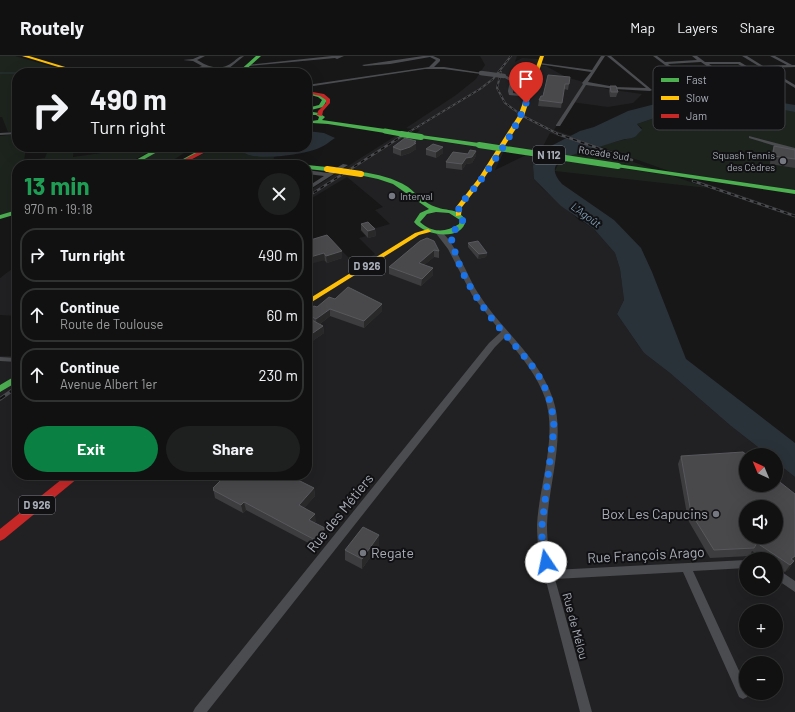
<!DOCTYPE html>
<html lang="en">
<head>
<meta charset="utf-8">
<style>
	:root { --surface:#111; --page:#1e1f1f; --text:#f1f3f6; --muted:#9c9d9f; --line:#303131; --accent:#0b8043 }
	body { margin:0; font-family:Barlow,sans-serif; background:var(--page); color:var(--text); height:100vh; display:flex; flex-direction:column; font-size:15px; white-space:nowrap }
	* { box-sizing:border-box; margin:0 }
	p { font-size:13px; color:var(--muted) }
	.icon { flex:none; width:22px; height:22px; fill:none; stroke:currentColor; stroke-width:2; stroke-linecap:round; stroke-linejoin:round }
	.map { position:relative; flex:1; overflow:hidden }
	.sheet { position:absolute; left:12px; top:104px; width:300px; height:320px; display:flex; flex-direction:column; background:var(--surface); border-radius:16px; box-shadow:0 4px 16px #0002,0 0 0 1px var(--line) }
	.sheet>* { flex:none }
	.hud { position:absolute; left:12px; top:12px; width:300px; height:84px; border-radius:16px; box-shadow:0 4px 16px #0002,0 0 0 1px var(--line); background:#111; color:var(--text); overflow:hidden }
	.needle { width:26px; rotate:316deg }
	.controls { position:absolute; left:739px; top:392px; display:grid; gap:8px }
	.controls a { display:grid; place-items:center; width:44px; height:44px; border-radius:50%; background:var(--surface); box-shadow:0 4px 16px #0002,0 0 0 1px var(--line); font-size:20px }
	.pin { position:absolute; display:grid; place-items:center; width:34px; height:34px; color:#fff; margin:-41px -17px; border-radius:50% 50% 50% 0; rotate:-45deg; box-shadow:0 0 4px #0007 }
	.pin .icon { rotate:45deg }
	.me { position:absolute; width:44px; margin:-22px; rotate:349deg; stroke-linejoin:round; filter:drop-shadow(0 0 3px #0008) }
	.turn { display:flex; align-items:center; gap:14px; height:84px; padding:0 12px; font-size:18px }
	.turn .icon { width:52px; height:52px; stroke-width:2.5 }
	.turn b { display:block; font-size:28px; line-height:34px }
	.round { display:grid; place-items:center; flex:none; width:42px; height:42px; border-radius:21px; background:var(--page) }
	.head { display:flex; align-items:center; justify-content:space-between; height:68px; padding:0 12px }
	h1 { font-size:24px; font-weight:700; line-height:30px; color:#1e9e55 }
	.primary-button { display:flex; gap:8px; margin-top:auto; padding:8px 12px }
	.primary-button a { flex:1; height:46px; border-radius:24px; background:var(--accent); color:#fff; font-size:16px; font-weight:700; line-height:46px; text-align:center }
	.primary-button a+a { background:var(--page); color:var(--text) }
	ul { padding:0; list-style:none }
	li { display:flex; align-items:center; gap:12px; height:54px; margin:0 8px 6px; padding:0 4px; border:2px solid var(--line); border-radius:16px }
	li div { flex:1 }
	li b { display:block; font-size:15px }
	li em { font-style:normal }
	header { display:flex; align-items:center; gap:24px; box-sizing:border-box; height:56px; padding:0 20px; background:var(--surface); border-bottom:1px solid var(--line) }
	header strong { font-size:19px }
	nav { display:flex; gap:22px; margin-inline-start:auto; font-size:14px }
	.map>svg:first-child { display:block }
	.built { fill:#212123; fill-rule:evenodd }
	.green { fill:#1d241e }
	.water { fill:#2a3239 }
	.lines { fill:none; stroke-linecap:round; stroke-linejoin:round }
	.stream { stroke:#2a3239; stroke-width:1 }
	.street { fill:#4b4c50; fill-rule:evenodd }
	.fast { fill:#4caf50; fill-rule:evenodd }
	.slow { fill:#ffc107; fill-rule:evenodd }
	.jam { fill:#c62828; fill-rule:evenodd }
	.rail-far2-casing { stroke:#4b4c4f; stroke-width:2 }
	.rail-far1-casing { stroke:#4b4c4f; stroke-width:2.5 }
	.rail-casing { stroke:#4b4c4f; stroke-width:3.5 }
	.rail-far2 { stroke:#111113; stroke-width:1; stroke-dasharray:3; stroke-linecap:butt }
	.rail-far1 { stroke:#111113; stroke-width:1.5; stroke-dasharray:4; stroke-linecap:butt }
	.rail { stroke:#111113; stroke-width:2; stroke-dasharray:6; stroke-linecap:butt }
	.street-bridge { stroke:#4b4c50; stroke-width:4.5 }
	.fast-bridge-far1 { stroke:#4caf50; stroke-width:5 }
	.fast-bridge { stroke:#4caf50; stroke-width:6 }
	.slow-bridge { stroke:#ffc107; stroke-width:6 }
	.wall { fill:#3d3d3f }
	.shaded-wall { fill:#29292a }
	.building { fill:#49494c; stroke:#58595d; fill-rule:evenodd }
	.route { stroke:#1a73e8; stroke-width:7; stroke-dasharray:0 12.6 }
	.poi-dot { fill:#757880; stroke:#111113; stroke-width:1.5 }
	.labels { text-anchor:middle; stroke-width:4; stroke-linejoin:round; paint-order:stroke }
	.far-street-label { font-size:10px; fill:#a8adb8; stroke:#111113 }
	.far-poi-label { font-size:10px; fill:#a8adb8; stroke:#111113; text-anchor:end }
	.shield { fill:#111113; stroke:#7b7e86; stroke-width:1 }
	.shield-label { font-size:11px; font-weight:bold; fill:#a8adb8 }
	.far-water-label { font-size:11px; font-style:italic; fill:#7f9bb3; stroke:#111113 }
	.street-label { font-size:12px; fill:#a8adb8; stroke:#111113 }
	.near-street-label { font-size:14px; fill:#a8adb8; stroke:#111113 }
	.near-poi-label { font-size:14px; fill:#a8adb8; stroke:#111113; text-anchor:end }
	.key { fill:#111113; stroke:#3e4045; stroke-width:1 }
	.key-label { font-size:11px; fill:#a8adb8 }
</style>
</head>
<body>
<header>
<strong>Routely</strong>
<nav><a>Map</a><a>Layers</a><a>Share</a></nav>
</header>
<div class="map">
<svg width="795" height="656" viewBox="0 0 795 656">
	<rect width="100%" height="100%" fill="#171717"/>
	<path class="built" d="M480,0H517L515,6L522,2L539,3L537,9L546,10L566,21L607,33L642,38L633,47L608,51L571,46L554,74L572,80L566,83L550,77L540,96L422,79L415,78L420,74L406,72L456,39L476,23L485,9Z
		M397,79L504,95L495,114L526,99L535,102L533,110L534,123L542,132L578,163L594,173L615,197L620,213L624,244L617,258L644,297L670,317L731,370L768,399H746V429H776V406L795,421V656H0V300H17V419H307V184L326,179L352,205L358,208L375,198L359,182L366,180L360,174L373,170L376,172L390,168L375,154L383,151L347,121L307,145V136ZM746,451H776V481H746ZM746,503H776V533H746ZM746,555H776V585H746ZM746,607H776V637H746Z
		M696,124L795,158V162L692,126Z
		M17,209V260L0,259V222Z"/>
	<path class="green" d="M0,0H15L74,17H17V75L8,76L2,61H0Z
		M734,47L755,48L795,56V134L672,116L598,90L631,82L642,72L637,68L669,57C676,46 721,47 734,47Z
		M17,78V91H26L24,105L45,102L49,91H74L73,101L101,97V91H157L125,109H17V155L0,159V80Z
		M166,91H193L166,109H133Z
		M216,91H241L240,93L246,98L274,101L273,108L182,109Z
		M594,92L653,113L566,100Z
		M561,103L673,120L708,132L555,115Z"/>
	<path class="water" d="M704,40C735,39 765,44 795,49V56L745,47L696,48L672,53L669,57L637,68L642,74C639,76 638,78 636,80C634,82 628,83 625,83C612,87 601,90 589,94C574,99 540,104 562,128L614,164L641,192L652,216L686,303L795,387V421L776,406V399H768L731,370L670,317L644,297L617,258L624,244L620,213L615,197L594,173L561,150L534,123L533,110L535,102L551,90L580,75L594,71L628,55L667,45Z
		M307,75L324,77L335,82C330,85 325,90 319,92C306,98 248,108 240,93L241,91H307Z"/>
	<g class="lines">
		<path class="stream" d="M0,17H17
			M19,17L51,13"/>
		<path class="street" d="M200,0H205L197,4L199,5C210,12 222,15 233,6C237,3 239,0 244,0L228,13L219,14L205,11L193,15V13L202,10L193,5L183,4L193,3Z
			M332,0H344L337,3L335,2L249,10L247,9Z
			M423,0H433L440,3V5L434,11H444L483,17L481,18L444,13H425L307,31V29L429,11L436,4L430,1L390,8L364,10L362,9Z
			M601,0H605L588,26L615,31L646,32L607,0H611L652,34L650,35L615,33L586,29L560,70H556V69L583,28L582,27L591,16L538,8L540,7L592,14Z
			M653,0H657L665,6L697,4L692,0H697L705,6H740L763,20H771L773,21L771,22L742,24L750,30L741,33L699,32L689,27ZM701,6L711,13L678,15L668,8ZM709,8H738L758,20L729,22ZM714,15L724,22L690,24L681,17ZM737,24L745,30L741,31L701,30L693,26Z
			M742,0H747L763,10L787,9L770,0H775L792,9H795V11L767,12L795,29V32Z
			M503,19H505L514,24L513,37L528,39H530V41L509,39L508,35L510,25L503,21Z
			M17,76V78L0,79V77Z
			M749,80L795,92V96L749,82Z
			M343,108L348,109L307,135V131L324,120L307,118V114L328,117Z
			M438,174C453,180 468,222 478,237C501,274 539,301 553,343C566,381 548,430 547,469C547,485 549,499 553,514L746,504V512L693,515L746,630V637H749L747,641L743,643L739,641L683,516L555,523L592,656H580L538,494C538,486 537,478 537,469C539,429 558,381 545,342C537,319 520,299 505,281L495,291L207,656H193L195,652L489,287L501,276L472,239L448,193L435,176Z
			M0,301L17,302V306L0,305Z
			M776,512L795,525V536L776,523Z"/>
		<path class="fast" d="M256,0H261L242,17H237Z
			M307,36L322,39L327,44L323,51L307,55L319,57L325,61L322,64L385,73L388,75L385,77L328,68L312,67V65L318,64L319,61L316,59H307V52L319,49L322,44L318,41L307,38Z
			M421,79L479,87L482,89L479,91L419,82L418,81Z
			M159,91H166L134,109H127Z
			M205,91H212L180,109L174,108Z
			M618,108L795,134V138L616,111V109Z
			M307,109L327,111L330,113L327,115L307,113Z
			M361,116C377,118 394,122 408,131C417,138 425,148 436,151C449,156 456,151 466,164C462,186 425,180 414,166L420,157L429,153L393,128L378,123L359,119V117ZM436,156L449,157L460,164L459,168C446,177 432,177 420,166L427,158Z
			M17,154V158L0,163V159Z
			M17,319V326L0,336V329Z"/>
		<path class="slow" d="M22,0H29L85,17H78Z
			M540,0H544L524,60L483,124L462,151L461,159L456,160V151L478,123L518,60Z
			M428,173L431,175L430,176L419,179L307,249V244L415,177Z"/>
		<path class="jam" d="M307,35L324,38L330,43V47L323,55L322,60L317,59L318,55L326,47V44L320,40L307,37Z
			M208,91H215L181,109H173Z
			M67,419H79L78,422L4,483L0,485V473Z"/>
		<g class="rail-far2-casing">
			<path id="rail-far2" d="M501,16L497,32L505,47L523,60L560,79
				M404,79L480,33L493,23L511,0"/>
		</g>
		<g class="rail-far1-casing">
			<path id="rail-far1" d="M558,78L632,104
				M693,125L795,160
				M307,141L405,78"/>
		</g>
		<g class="rail-casing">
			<path id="rail" d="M0,343L17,331"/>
		</g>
		<use href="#rail-far2" class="rail-far2"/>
		<use href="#rail-far1" class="rail-far1"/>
		<use href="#rail" class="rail"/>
		<path class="street-bridge" d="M481,17L504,20"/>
		<path class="fast-bridge-far1" d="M385,75L407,79"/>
		<path class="fast-bridge" d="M401,78L421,81
			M479,89L618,110"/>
		<path class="slow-bridge" d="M327,113L361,118"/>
	</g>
	<path class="wall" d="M570,21L568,34L564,33L561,52L538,50L539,44L543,40Z
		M610,30L618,36L616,41H610L609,35Z
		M416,85V93L410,97L401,100L393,97V91Z
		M774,90L795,94V112L770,108L771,98Z
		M443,91V97L436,102L426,99V93Z
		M476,100L472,107L466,108L462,114L446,112V106Z
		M361,168L375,173L376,180L368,182L361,174Z
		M307,185L342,195V202L327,207Z
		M420,185L439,195V202L434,201L424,209L433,219L421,230L389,218V211Z
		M468,187L487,197L486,201L478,203L468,191Z
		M335,243L382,255L364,272L330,260L320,268L323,270L324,277L311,286L307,285V254L317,251Z
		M681,400L795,438V505H794L789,513L785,516L776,510V503H765L752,495L750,500L710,502L688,464L678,408Z
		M213,432H314L315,440L304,452L316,465L314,467L325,480L316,491L246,454L243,457L215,442Z
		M379,489L362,513L345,504V494Z"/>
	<path class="shaded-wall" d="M416,85V93L410,97L401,100V94Z
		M443,91V97L436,102V96Z
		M476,95V100L472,107L466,108L462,114V108L466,102Z
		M375,173L376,180L368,182V175Z
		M434,194V201L418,214L419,207Z
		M342,195V202L327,207L326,200Z
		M324,197L325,204L307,209V202Z
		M487,197L486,201L478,203L479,198Z
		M433,212V219L421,230L422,223Z
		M382,248V255L364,272V265Z
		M330,253V260L317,270L316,263Z
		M323,270L324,277L311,286L310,279Z
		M314,432L315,440L300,457L299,449Z
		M244,446L246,454L243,457L241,449Z
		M315,458L316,465L310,472L309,464Z
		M325,472V480L316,491L315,484Z
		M379,479V489L362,513V503Z
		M795,500V505L789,508L791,503Z
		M794,505L789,513L785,516L790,509Z"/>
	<path class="building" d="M548,19L570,21L569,28H565L562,47L539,44L541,40H543Z
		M610,30H616L618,36H611Z
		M405,82L416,85L414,87H416L410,91L401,94L393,91Z
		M433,88L443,91L436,96L426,93Z
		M774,90L795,94V103L773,100Z
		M470,94L476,95L472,101L466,102L462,108L446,106L453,96L468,98Z
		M368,166L375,173L368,175L361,168Z
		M327,179L342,195L326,200L324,197L307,202V185Z
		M427,182L434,185L439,195L434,194L419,207L433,212L422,223L389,211L420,185Z
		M478,185L487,197L479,198L468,187Z
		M348,231L382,248L364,265L330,253L316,263L307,258V254L314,250L317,251L329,241L335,243Z
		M310,263L323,270L310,279L307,278V265Z
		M743,396L747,399H746V429H776V423L795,438V500L791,503L794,505L790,509L757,487L754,492L714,494L691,457L681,400ZM746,451H776V481H746Z
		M226,419H288L314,432L299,449L315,458L309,464L325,472L315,484L244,446L241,449L213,434L214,433L213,432Z
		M363,471L379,479L362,503L345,494Z"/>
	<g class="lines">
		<path class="route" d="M526,47C515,75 497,101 480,125C474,134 463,143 459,152C457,159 462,161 463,166L460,171L452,175C450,182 453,189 455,196C464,226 483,253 504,277C514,289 526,301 535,314C547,332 553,350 554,372L542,469V482L546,506"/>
	</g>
	<g class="poi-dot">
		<circle cx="783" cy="105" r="4"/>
		<circle cx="392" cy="140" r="4"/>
		<circle cx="716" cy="458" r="4"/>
		<circle cx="363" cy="497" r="4"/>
	</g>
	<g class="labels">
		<g class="far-street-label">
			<text transform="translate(604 97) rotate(9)" y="4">Rocade Sud</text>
		</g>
		<g class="far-poi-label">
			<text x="775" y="103">Squash Tennis<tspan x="775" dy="12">des Cèdres</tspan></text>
			<text x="400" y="144" text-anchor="start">Interval</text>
		</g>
		<g class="shield">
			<rect x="533" y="90" width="32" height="18" rx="3"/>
			<rect x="349" y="201" width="36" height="18" rx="3"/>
			<rect x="19" y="440" width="36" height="18" rx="3"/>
		</g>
		<g class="shield-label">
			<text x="549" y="103">N 112</text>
			<text x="367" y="214">D 926</text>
			<text x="37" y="453">D 926</text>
		</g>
		<g class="far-water-label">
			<text transform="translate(586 159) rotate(36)" y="4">L'Agoût</text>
		</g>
		<g class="street-label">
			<text transform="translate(575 570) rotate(75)" y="4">Rue de Mélou</text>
		</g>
		<g class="near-street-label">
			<text transform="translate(340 457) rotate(-51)" y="5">Rue des Métiers</text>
			<text transform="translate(646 499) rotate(-3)" y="5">Rue François Arago</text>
		</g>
		<g class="near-poi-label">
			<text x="708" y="463">Box Les Capucins</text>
			<text x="371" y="502" text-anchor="start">Regate</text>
		</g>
	</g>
	<rect x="653" y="10" width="132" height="64" rx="6" class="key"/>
	<rect x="661" y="22" width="18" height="4" fill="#4caf50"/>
	<rect x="661" y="40" width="18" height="4" fill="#ffc107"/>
	<rect x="661" y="58" width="18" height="4" fill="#c62828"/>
	<g class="key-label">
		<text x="686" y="28">Fast</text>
		<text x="686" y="46">Slow</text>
		<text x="686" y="64">Jam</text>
	</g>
</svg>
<div class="controls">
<a><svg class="needle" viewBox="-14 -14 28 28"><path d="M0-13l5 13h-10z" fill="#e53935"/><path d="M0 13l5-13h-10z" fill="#9c9d9f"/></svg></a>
<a><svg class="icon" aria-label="sound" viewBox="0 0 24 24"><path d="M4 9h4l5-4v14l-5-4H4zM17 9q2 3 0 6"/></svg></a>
<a><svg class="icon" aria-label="search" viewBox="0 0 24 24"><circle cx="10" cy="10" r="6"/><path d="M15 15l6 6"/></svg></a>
<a>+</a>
<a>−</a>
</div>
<div class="pin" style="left:526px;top:47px;background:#d93025"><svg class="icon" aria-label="arrive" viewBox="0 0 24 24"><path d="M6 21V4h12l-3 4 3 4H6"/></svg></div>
<svg class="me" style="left:546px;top:506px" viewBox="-20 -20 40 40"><circle r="19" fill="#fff"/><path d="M0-13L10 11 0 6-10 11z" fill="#1a73e8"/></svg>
<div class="hud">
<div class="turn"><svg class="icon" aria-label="right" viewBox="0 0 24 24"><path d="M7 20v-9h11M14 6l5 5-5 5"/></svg><div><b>490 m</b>Turn right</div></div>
</div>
<section class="sheet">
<div class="head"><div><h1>13 min</h1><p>970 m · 19:18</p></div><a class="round"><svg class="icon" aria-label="close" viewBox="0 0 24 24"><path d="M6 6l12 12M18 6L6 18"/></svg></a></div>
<ul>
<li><svg class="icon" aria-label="right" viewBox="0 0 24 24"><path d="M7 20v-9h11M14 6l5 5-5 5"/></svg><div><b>Turn right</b></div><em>490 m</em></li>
<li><svg class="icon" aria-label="ahead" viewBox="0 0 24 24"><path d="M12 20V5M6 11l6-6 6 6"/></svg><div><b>Continue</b><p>Route de Toulouse</p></div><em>60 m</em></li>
<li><svg class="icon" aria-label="ahead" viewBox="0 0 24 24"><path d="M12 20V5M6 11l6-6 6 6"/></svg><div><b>Continue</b><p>Avenue Albert 1er</p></div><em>230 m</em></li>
</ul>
<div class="primary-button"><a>Exit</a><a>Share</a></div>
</section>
</div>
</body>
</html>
